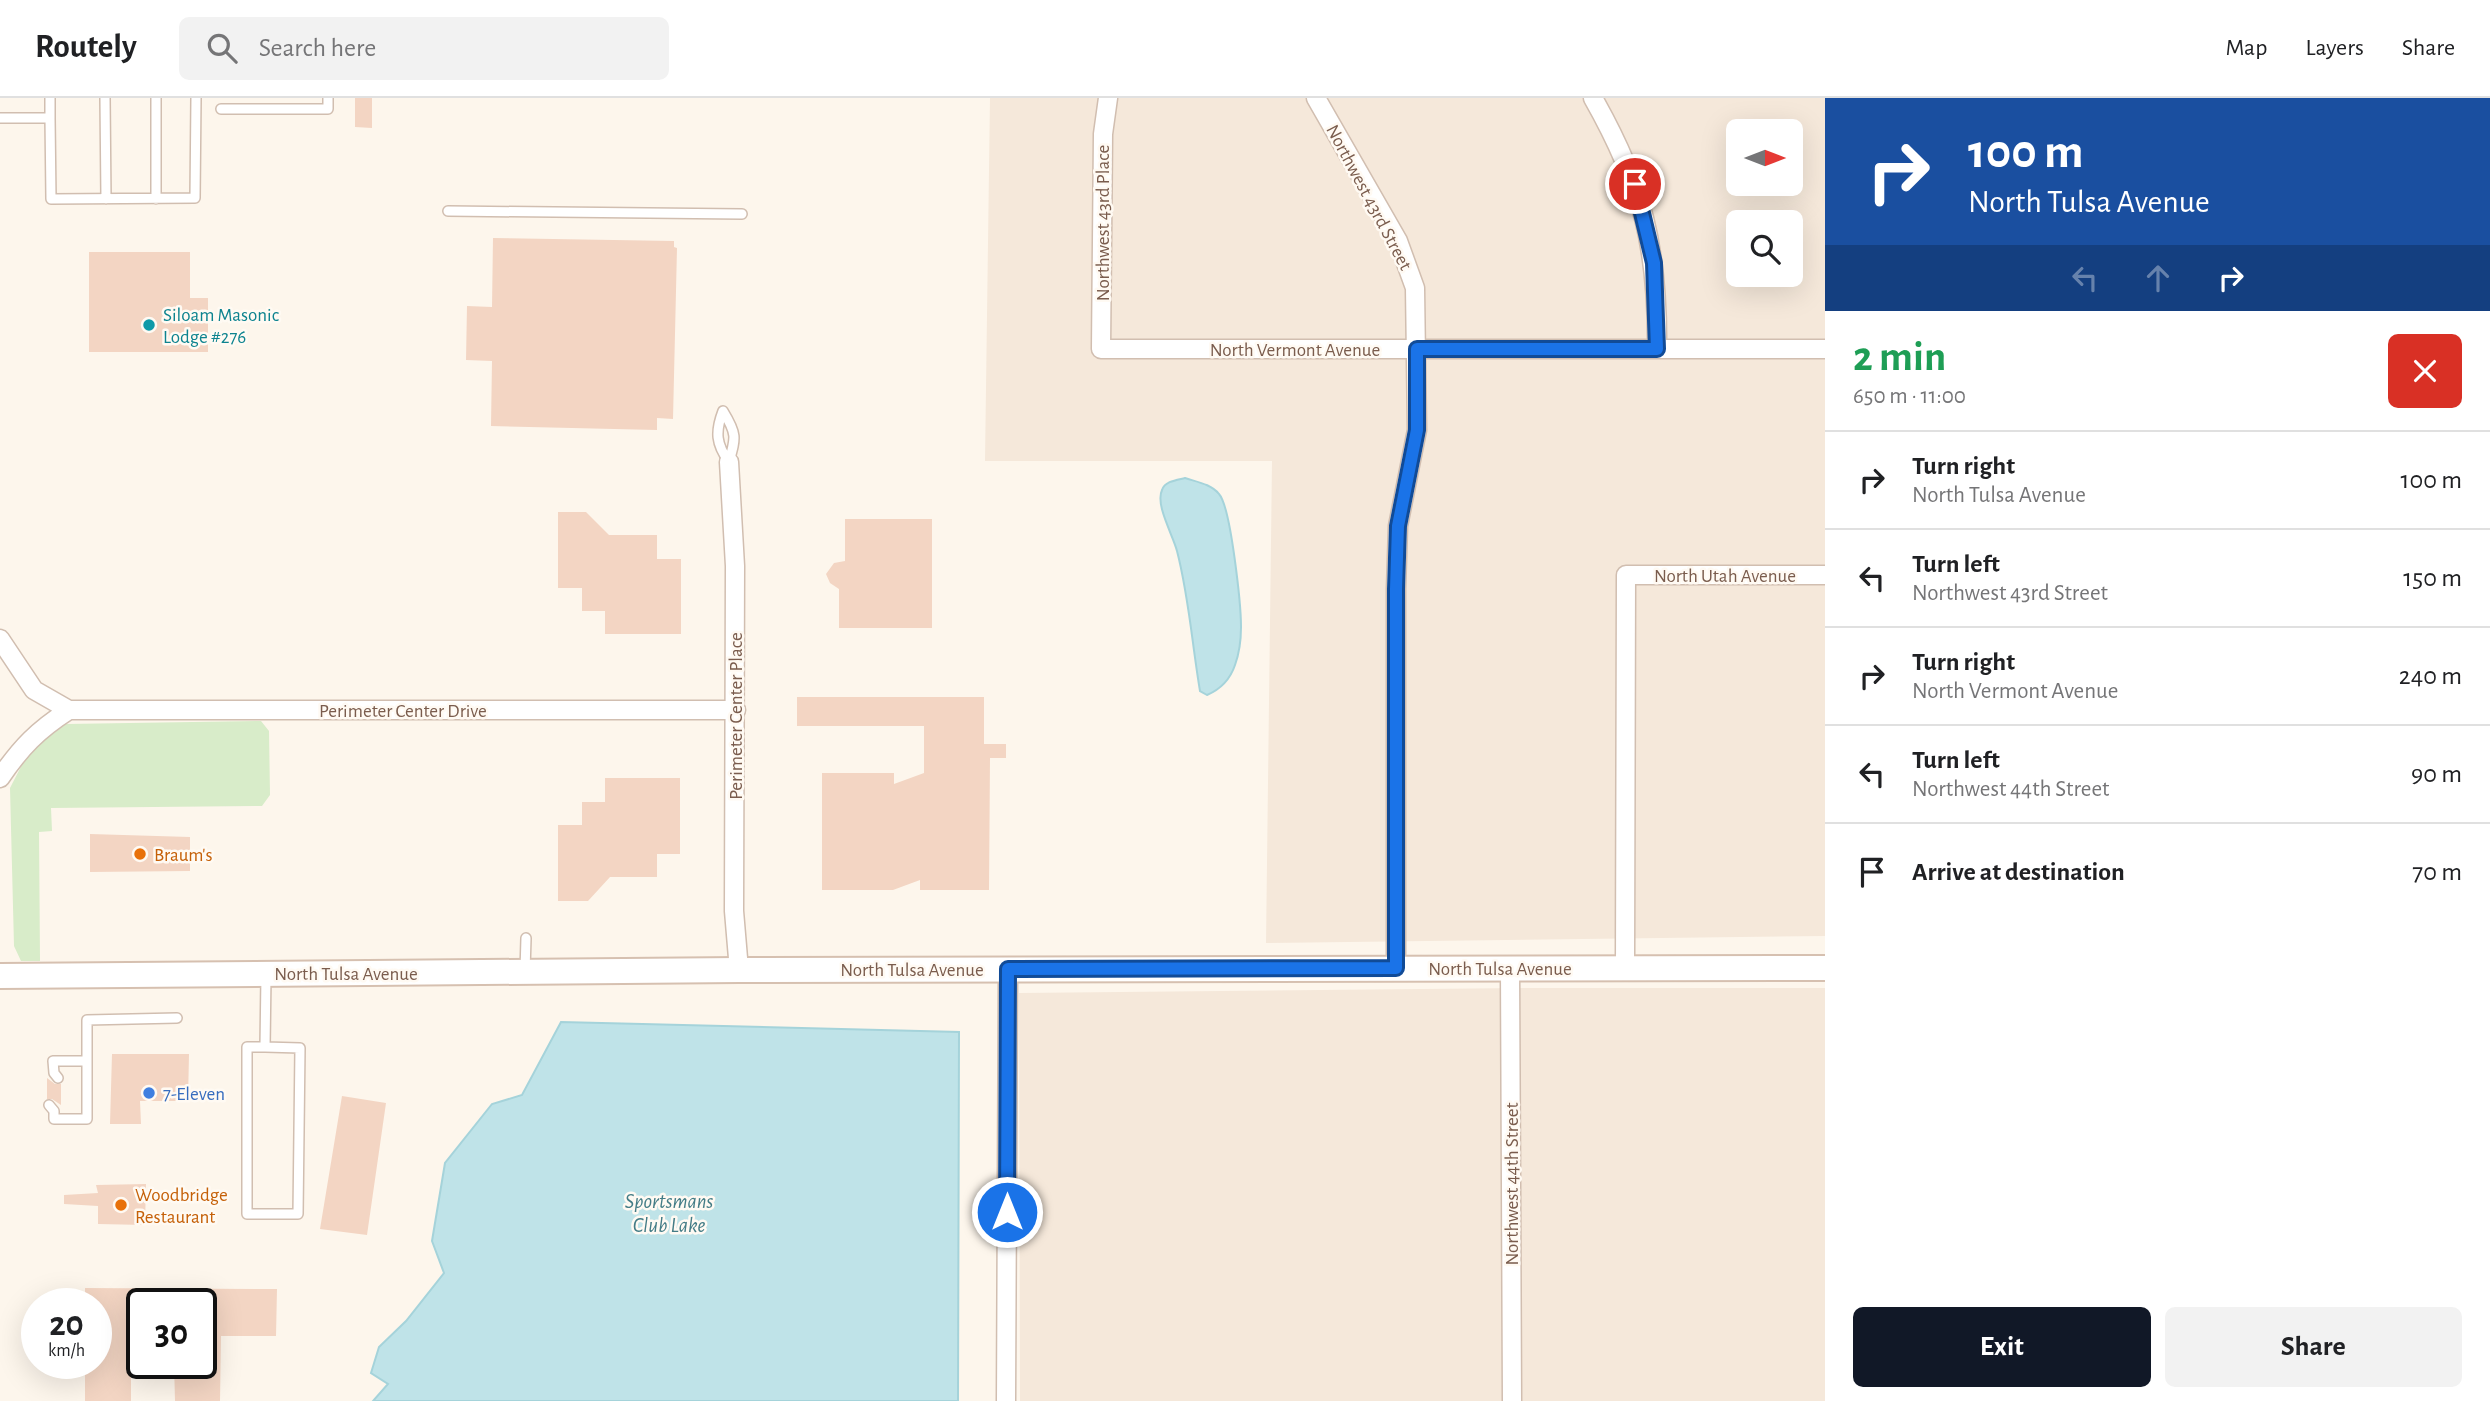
<!DOCTYPE html>
<html lang="en">
<head>
<meta charset="utf-8">
<style>
	:root { --surface:#fff; --page:#f2f2f2; --text:#202124; --muted:#757577; --line:#e0e0e0; --accent:#111827 }
	body { margin:0; font-family:"Alegreya Sans",sans-serif; background:var(--page); color:var(--text); height:100vh; display:flex; flex-direction:column; font-size:26px; white-space:nowrap }
	* { box-sizing:border-box; margin:0 }
	p { font-size:23px; color:var(--muted) }
	.icon { flex:none; width:38px; height:38px; fill:none; stroke:currentColor; stroke-width:2; stroke-linecap:round; stroke-linejoin:round }
	.map { position:relative; flex:1; overflow:hidden }
	.panel { display:flex; flex-direction:column; background:var(--surface); width:665px }
	.panel>* { flex:none }
	.hud { background:#1a4fa0; color:#fff; overflow:hidden }
	.needle { width:46px; rotate:90deg }
	.controls { position:absolute; left:1726px; top:21px; display:grid; gap:14px }
	.controls a { display:grid; place-items:center; width:77px; height:77px; border-radius:10px; background:var(--surface); box-shadow:0 7px 28px #0002; font-size:35px }
	.speed { position:absolute; left:21px; top:1190px; display:flex; gap:14px; font-size:35px; font-weight:700; text-align:center }
	.speed>* { display:grid; place-content:center; width:91px; height:91px; border-radius:50%; background:var(--surface); box-shadow:0 7px 28px #0002; line-height:1 }
	.speed small { font-size:18px; font-weight:400 }
	.speed .limit { border:4px solid #111; border-radius:10px; background:#fff; color:#111 }
	.pin { position:absolute; display:grid; place-items:center; width:60px; height:60px; color:#fff; margin:-30px; border:4px solid #fff; border-radius:50%; box-shadow:0 2px 7px #0007 }
	.me { position:absolute; width:77px; margin:-38px; rotate:0deg; stroke-linejoin:round; filter:drop-shadow(0 0 5px #0008) }
	.turn { display:flex; align-items:center; gap:24px; height:147px; padding:0 28px; font-size:32px }
	.turn .icon { width:91px; height:91px; stroke-width:2.5 }
	.turn b { display:block; font-size:49px; line-height:60px }
	.lanes { display:flex; align-items:center; height:66px; padding:0 28px; background:#0003; justify-content:center; gap:35px; direction:ltr }
	.lanes .off { opacity:.35 }
	.round { display:grid; place-items:center; flex:none; width:74px; height:74px; border-radius:10px; background:var(--page) }
	.head { display:flex; align-items:center; justify-content:space-between; height:119px; padding:0 28px }
	h1 { font-size:42px; font-weight:700; line-height:52px; color:#1e9e55 }
	.button { display:flex; gap:14px; margin-top:auto; padding:14px 28px }
	.button a { flex:1; height:80px; border-radius:10px; background:var(--accent); color:#fff; font-size:28px; font-weight:700; line-height:80px; text-align:center }
	.button a+a { background:var(--page); color:var(--text) }
	ul { padding:0; list-style:none }
	li { display:flex; align-items:center; gap:21px; height:98px; padding:0 28px; border-top:2px solid var(--line) }
	li div { flex:1 }
	li b { display:block; font-size:26px }
	li em { font-style:normal }
	header { display:flex; align-items:center; gap:42px; box-sizing:border-box; height:98px; padding:0 35px; background:var(--surface); border-bottom:2px solid var(--line) }
	header strong { font-size:33px }
	nav { display:flex; gap:38px; margin-inline-start:auto; font-size:24px }
	.search { width:490px; height:63px; background:var(--page); display:flex; align-items:center; gap:18px; box-sizing:border-box; padding:0 24px; border-radius:10px; color:var(--muted); font-size:26px }
	main { display:flex; flex:1; min-height:0 }
	.map>svg:first-child { display:block }
	.residential { fill:#f5e8da; fill-rule:evenodd }
	.green { fill:#d8ecc9 }
	.water { fill:#bfe3e8; stroke:#a5d3da; stroke-width:2 }
	.building { fill:#f3d5c3 }
	.lines { fill:none; stroke-linecap:round; stroke-linejoin:round }
	.lane-casing { stroke:#d1beb0; stroke-width:12 }
	.street-casing { stroke:#d1beb0; stroke-width:21 }
	.secondary-casing { stroke:#d6c0b0; stroke-width:28 }
	.lane { stroke:#fff; stroke-width:9 }
	.street { stroke:#fff; stroke-width:18 }
	.secondary { stroke:#fff; stroke-width:24 }
	.route-casing { stroke:#114b97; stroke-width:18 }
	.route { stroke:#1a73e8; stroke-width:12 }
	.culture-dot { fill:#0f9aa8; stroke:#fffaf3; stroke-width:2.5 }
	.food-dot { fill:#e8710a; stroke:#fffaf3; stroke-width:2.5 }
	.shop-dot { fill:#3f7fe0; stroke:#fffaf3; stroke-width:2.5 }
	.labels { text-anchor:middle; stroke-width:5; stroke-linejoin:round; paint-order:stroke }
	.street-label { font-size:19px; fill:#7a5c4d; stroke:#fffaf3 }
	.culture-label { font-size:19px; fill:#0d838f; stroke:#fffaf3; text-anchor:start }
	.food-label { font-size:19px; fill:#c56008; stroke:#fffaf3; text-anchor:start }
	.shop-label { font-size:19px; fill:#366cbe; stroke:#fffaf3; text-anchor:start }
	.water-label { font-size:21px; font-style:italic; fill:#437c86; stroke:#fffaf3 }
</style>
</head>
<body>
<header>
<strong>Routely</strong>
<div class="search"><svg class="icon" aria-label="search" viewBox="0 0 24 24"><circle cx="10" cy="10" r="6"/><path d="M15 15l6 6"/></svg>Search here</div>
<nav><a>Map</a><a>Layers</a><a>Share</a></nav>
</header>
<main>
<div class="map">
<svg width="1825" height="1303" viewBox="0 0 1825 1303">
	<rect width="100%" height="100%" fill="#fdf6ec"/>
	<path class="residential" d="M990,0H1825V838L1266,845L1272,363H985ZM1738,33H1790V86H1738ZM1738,124H1790V177H1738Z
		M1522,890H1825V1303H1020L1019,895Z"/>
	<path class="green" d="M261,623L269,633L270,697L262,708L51,710L52,733L39,734L40,863H21L14,848L10,690L29,653L66,626Z"/>
	<path class="water" d="M1185,380C1197,384 1211,386 1219,396C1231,409 1241,508 1241,529C1241,541 1239,556 1235,567C1230,582 1221,591 1207,597L1200,593C1192,546 1189,499 1177,453C1173,437 1155,407 1162,392C1165,383 1177,382 1185,380Z
		M561,924L959,934L958,1303H373L388,1286L371,1275L379,1249L406,1223L444,1175L432,1143L445,1065L492,1006L522,997Z"/>
	<path class="building" d="M355,0H372V30L355,29Z
		M493,140L674,143V149L677,150L673,321L657,320V332L491,328L492,263L466,262L467,208L492,209Z
		M89,154H190V200H208V254H89Z
		M558,414H586L609,437H657V461H681V536H605V513H582V490H558Z
		M845,421H932V530H839V491L830,485L826,476L834,465L845,463Z
		M797,599H984V646H1006V660H990L989,792H920V782L893,792H822V675H894V686L924,675V628H797Z
		M605,680H680V756H657V779H610L588,803H558V727H582V704H605Z
		M90,736L190,739V773L90,774Z
		M112,956H189L188,1003H140L141,1026H110Z
		M47,980L55,986H61V1007L52,1001H47Z
		M342,998L386,1005L367,1137L320,1131Z
		M146,1086L145,1127L98,1126V1108L64,1106V1097L98,1095L96,1087Z
		M85,1190L277,1191L276,1238H221L220,1303H175L174,1265H201V1206H142V1236H131V1303H85V1265H96V1206H85Z"/>
	<g class="lines">
		<g class="lane-casing">
			<path id="lane" d="M105,0L106,101
				M221,11H328V0
				M0,20H50V0
				M50,20L51,101L195,100L196,0
				M156,101V0
				M448,113L742,116
				M723,313C737,336 736,339 729,364C716,346 715,334 723,313Z
				M525,873L526,840
				M265,949H247V1116H298L300,950L265,949L266,878
				M58,980L54,975L53,963H87
				M49,1007L54,1013V1021H87V922L177,920"/>
		</g>
		<g class="street-casing">
			<path id="street" d="M1108,0L1103,36L1101,251H1825
				M1316,0L1398,143L1415,190L1417,332L1398,428L1396,491V870
				M1593,0C1643,88 1658,150 1657,251
				M729,364L735,468L734,813L739,872
				M0,541L34,592L69,612H736
				M0,680C21,649 38,632 69,612
				M1510,870L1512,1303
				M1625,870L1626,477H1825
				M1006,1303L1008,871"/>
		</g>
		<g class="secondary-casing">
			<path id="secondary" d="M0,878L739,872L1825,870"/>
		</g>
		<use href="#lane" class="lane"/>
		<use href="#street" class="street"/>
		<use href="#secondary" class="secondary"/>
	</g>
	<g class="lines">
		<g class="route-casing">
			<path id="route" d="M1007,1114L1008,871L1396,870V491L1398,428L1417,332V251H1657L1654,165L1635,86"/>
		</g>
		<use href="#route" class="route"/>
	</g>
	<circle class="culture-dot" cx="149" cy="227" r="7"/>
	<g class="food-dot">
		<circle cx="140" cy="756" r="7"/>
		<circle cx="121" cy="1107" r="7"/>
	</g>
	<circle class="shop-dot" cx="149" cy="995" r="7"/>
	<g class="labels">
		<g class="street-label">
			<text transform="translate(1370 99) rotate(62)" y="7">Northwest 43rd Street</text>
			<text transform="translate(1102 125) rotate(-90)" y="7">Northwest 43rd Place</text>
			<text x="1295" y="258">North Vermont Avenue</text>
			<text x="1725" y="484">North Utah Avenue</text>
			<text x="403" y="619">Perimeter Center Drive</text>
			<text transform="translate(735 618) rotate(-90)" y="7">Perimeter Center Place</text>
			<text x="1500" y="877">North Tulsa Avenue</text>
			<text x="912" y="878">North Tulsa Avenue</text>
			<text x="346" y="882">North Tulsa Avenue</text>
			<text transform="translate(1511 1086) rotate(-90)" y="7">Northwest 44th Street</text>
		</g>
		<g class="culture-label">
			<text x="163" y="223">Siloam Masonic<tspan x="163" dy="22">Lodge #276</tspan></text>
		</g>
		<g class="food-label">
			<text x="154" y="763">Braum's</text>
			<text x="135" y="1103">Woodbridge<tspan x="135" dy="22">Restaurant</tspan></text>
		</g>
		<g class="shop-label">
			<text x="163" y="1002">7-Eleven</text>
		</g>
		<g class="water-label">
			<text x="669" y="1110">Sportsmans<tspan x="669" dy="24">Club Lake</tspan></text>
		</g>
	</g>
</svg>
<div class="controls">
<a><svg class="needle" viewBox="-14 -14 28 28"><path d="M0-13l5 13h-10z" fill="#e53935"/><path d="M0 13l5-13h-10z" fill="#757577"/></svg></a>
<a><svg class="icon" aria-label="search" viewBox="0 0 24 24"><circle cx="10" cy="10" r="6"/><path d="M15 15l6 6"/></svg></a>
</div>
<div class="speed"><div>20<small>km/h</small></div><div class="limit">30</div></div>
<div class="pin" style="left:1635px;top:86px;background:#d93025"><svg class="icon" aria-label="arrive" viewBox="0 0 24 24"><path d="M6 21V4h12l-3 4 3 4H6"/></svg></div>
<svg class="me" style="left:1007px;top:1114px" viewBox="-20 -20 40 40"><circle r="17" fill="#1a73e8" stroke="#fff" stroke-width="3"/><path d="M0-11L8 9 0 5-8 9z" fill="#fff"/></svg>
</div>
<section class="panel">
<div class="hud">
<div class="turn"><svg class="icon" aria-label="right" viewBox="0 0 24 24"><path d="M7 20v-9h11M14 6l5 5-5 5"/></svg><div><b>100 m</b>North Tulsa Avenue</div></div>
<div class="lanes"><svg class="icon off" aria-label="left" viewBox="0 0 24 24"><path d="M17 20v-9H6M10 6l-5 5 5 5"/></svg><svg class="icon off" aria-label="ahead" viewBox="0 0 24 24"><path d="M12 20V5M6 11l6-6 6 6"/></svg><svg class="icon" aria-label="right" viewBox="0 0 24 24"><path d="M7 20v-9h11M14 6l5 5-5 5"/></svg></div>
</div>
<div class="head"><div><h1>2 min</h1><p>650 m · 11:00</p></div><a class="round" style="background:#d93025;color:#fff"><svg class="icon" aria-label="close" viewBox="0 0 24 24"><path d="M6 6l12 12M18 6L6 18"/></svg></a></div>
<ul>
<li><svg class="icon" aria-label="right" viewBox="0 0 24 24"><path d="M7 20v-9h11M14 6l5 5-5 5"/></svg><div><b>Turn right</b><p>North Tulsa Avenue</p></div><em>100 m</em></li>
<li><svg class="icon" aria-label="left" viewBox="0 0 24 24"><path d="M17 20v-9H6M10 6l-5 5 5 5"/></svg><div><b>Turn left</b><p>Northwest 43rd Street</p></div><em>150 m</em></li>
<li><svg class="icon" aria-label="right" viewBox="0 0 24 24"><path d="M7 20v-9h11M14 6l5 5-5 5"/></svg><div><b>Turn right</b><p>North Vermont Avenue</p></div><em>240 m</em></li>
<li><svg class="icon" aria-label="left" viewBox="0 0 24 24"><path d="M17 20v-9H6M10 6l-5 5 5 5"/></svg><div><b>Turn left</b><p>Northwest 44th Street</p></div><em>90 m</em></li>
<li><svg class="icon" aria-label="arrive" viewBox="0 0 24 24"><path d="M6 21V4h12l-3 4 3 4H6"/></svg><div><b>Arrive at destination</b></div><em>70 m</em></li>
</ul>
<div class="button"><a>Exit</a><a>Share</a></div>
</section>
</main>
</body>
</html>
